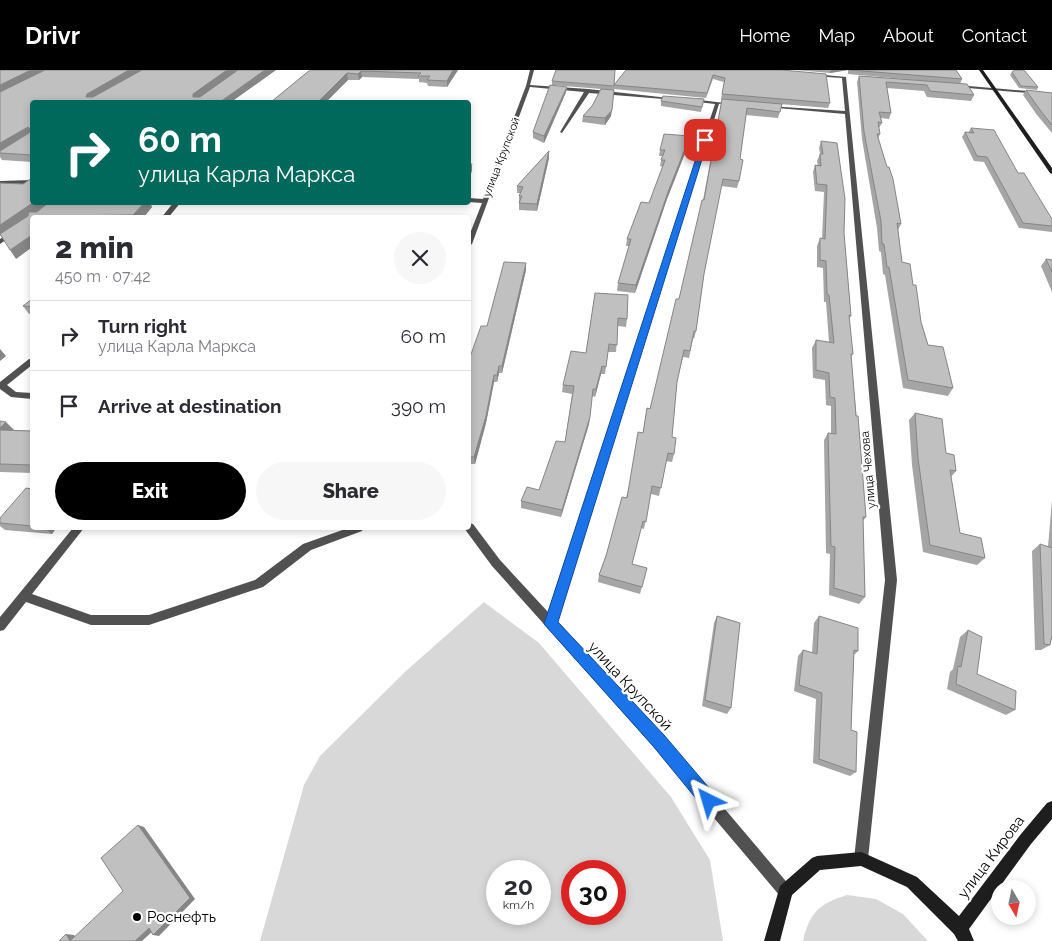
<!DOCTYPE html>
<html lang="en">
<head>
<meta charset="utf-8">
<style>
	:root { --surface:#fff; --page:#f7f7f7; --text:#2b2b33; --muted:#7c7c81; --line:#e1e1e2; --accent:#000 }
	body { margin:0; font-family:Raleway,sans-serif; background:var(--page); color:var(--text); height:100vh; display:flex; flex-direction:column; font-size:19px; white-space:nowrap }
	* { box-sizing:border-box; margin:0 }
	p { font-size:16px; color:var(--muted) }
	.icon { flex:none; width:28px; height:28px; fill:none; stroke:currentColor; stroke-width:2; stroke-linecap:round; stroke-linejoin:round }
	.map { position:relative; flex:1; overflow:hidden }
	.details { position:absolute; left:30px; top:145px; width:441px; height:315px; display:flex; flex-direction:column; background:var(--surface); border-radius:5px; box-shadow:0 2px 8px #0003 }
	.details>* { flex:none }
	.hud { position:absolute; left:30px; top:30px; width:441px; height:105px; border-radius:5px; box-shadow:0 2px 8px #0003; background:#00695c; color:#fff; overflow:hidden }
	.needle { width:32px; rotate:171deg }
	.controls { position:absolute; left:991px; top:810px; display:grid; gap:10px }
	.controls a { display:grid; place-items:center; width:45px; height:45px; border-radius:50%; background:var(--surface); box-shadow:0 2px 8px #0003; font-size:25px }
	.speed { position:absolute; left:486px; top:790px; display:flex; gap:10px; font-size:25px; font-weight:700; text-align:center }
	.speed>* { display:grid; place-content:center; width:65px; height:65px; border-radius:50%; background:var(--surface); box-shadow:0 2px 8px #0003; line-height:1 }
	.speed small { font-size:12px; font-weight:400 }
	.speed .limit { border:8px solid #d22; background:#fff; color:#111 }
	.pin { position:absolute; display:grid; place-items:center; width:42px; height:42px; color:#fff; margin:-21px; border-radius:10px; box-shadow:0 2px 8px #0006 }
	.me { position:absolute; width:55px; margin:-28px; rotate:320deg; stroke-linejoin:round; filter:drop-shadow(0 0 4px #0008) }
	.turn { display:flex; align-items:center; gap:18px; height:105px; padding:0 25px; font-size:22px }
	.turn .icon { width:65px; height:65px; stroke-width:2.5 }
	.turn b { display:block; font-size:35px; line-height:42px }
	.round { display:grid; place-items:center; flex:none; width:52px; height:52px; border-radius:26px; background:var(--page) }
	.summary { display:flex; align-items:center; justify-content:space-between; height:85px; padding:0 25px }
	h1 { font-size:30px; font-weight:800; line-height:38px }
	.action { display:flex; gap:10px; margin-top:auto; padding:10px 25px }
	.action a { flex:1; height:58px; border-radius:30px; background:var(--accent); color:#fff; font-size:20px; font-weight:800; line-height:58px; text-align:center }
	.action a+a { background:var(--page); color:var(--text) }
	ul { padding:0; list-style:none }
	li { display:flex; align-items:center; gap:15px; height:70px; padding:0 25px; border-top:1px solid var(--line) }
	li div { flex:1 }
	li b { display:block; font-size:19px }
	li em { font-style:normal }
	header { display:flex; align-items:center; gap:30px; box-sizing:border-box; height:70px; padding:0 25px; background:var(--accent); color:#fff }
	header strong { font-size:24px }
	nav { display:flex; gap:28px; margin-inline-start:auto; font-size:18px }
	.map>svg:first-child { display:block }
	.green { fill:#d8d8d8; fill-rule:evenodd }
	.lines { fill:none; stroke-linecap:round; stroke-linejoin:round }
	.minor { fill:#515151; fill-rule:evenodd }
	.secondary { fill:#1e1e1e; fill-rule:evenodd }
	.wall { fill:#a5a5a5 }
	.shaded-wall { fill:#868686 }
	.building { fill:#c0c0c0; stroke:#868686 }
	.route { fill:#1a73e8; stroke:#114b97 }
	.poi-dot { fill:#000; stroke:#fff; stroke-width:2 }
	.labels { text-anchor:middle; stroke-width:4.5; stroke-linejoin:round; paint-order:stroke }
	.far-street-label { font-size:11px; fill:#000; stroke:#fff }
	.street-label { font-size:12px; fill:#000; stroke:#fff }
	.near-street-label { font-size:15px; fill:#000; stroke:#fff }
	.near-poi-label { font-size:15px; fill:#000; stroke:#fff; text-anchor:start }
</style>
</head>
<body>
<header>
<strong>Drivr</strong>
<nav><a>Home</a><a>Map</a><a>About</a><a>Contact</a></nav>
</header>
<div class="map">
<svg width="1052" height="871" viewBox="0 0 1052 871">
	<rect width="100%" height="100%" fill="#fff"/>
	<path class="green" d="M484,532L539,573L671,727L710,790L723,871H260L304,715L320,686L406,601ZM498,801H540V844H498ZM572,801H615V844H572Z
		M847,825L876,829L903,844L928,871H803C810,842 819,834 847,825Z"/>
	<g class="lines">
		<path class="minor" d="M530,0H534L530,15L588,19L678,29L676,30L589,23L562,63L560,62L584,22L530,17L472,174L469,176V166L482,133L469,132V128L483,129L526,16Z
			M814,4L846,7L897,510L868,789L866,794L861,796L856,794L854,789L885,510L845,44L766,37L768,36L845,41L842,8L813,6Z
			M957,15L1052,23V25L956,17Z
			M691,29L725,33L719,34L557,551L663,666L790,816L793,821L790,826L785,829L780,826L653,676L492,496L464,458H469V453L473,454L500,490L548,542L715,34L689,31Z
			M32,110V114L0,115V111Z
			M174,132H181L168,148H161Z
			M32,148V152L0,174V169Z
			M29,289H32V295L7,315L16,322L32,323V329L11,327L0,319V312Z
			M73,458H84L32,524L91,545H149L255,510L303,474L348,458H363L362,461L311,480L263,517L149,555H91L26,532L4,560L0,561V547Z"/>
		<path class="secondary" d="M979,0H983L1052,98V104L1050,103Z
			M1052,731V749L1031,774L969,859L974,871H958L954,864L907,817L861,796L820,800L792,825L780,871H764L780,816L812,788L817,786L861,782L866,784L917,807L959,846L1021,764L1047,733Z"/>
	</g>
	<path class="wall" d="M0,0H276L231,32H32V92L2,90L0,87Z
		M310,0H458L447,17L428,16L427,13L419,12V9L362,7L359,10H348L326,32H266H271Z
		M626,0H782L830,33L828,38L721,29L724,12L713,9L706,28L614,19V15Z
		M795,0H956L962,9L960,14L848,4V0L830,3Z
		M1012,2L1038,17L1037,20L1019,18L1010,5Z
		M859,6L967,14L974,25L971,31L927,27L924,21L887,18L891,43L889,49L881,48L882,53L879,58L880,64L878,69L901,154L898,160L902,192L913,215L921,252L928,275L953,318L948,326L903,318L885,205L883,204L881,182L879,181L877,158L862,69L857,12Z
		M552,11L614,16V20L552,15Z
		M567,17L566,22L544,73L533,68V62Z
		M1026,20L1052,23V63L1037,45L1023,25Z
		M704,29L701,42L661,36V31Z
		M722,29L782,34L778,48L746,45L740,89L739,111L737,118L721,116L704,204L696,261L694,269L693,268L689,288L683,287L677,312L672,367L674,384L672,392L666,391L659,426L651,424L644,459L641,458L632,494L647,498L640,524L598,512L599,505L626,428L643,362L647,338L650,339L679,229L703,130Z
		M592,36L611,46L605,55L582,52L583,46Z
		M971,58L1018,103L1052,149V162L1019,158L984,92L974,91L962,67L965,62L968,63Z
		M821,71L844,163L851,246L849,249L853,284L851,287L866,447L863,451L865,527L859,534L829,525L830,484L826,483L824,370L828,363H831V336L826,335L825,310L813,308L812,278L816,270L829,272L826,232H824L823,198L817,197V176L820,168L822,169L824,122L815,121L813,102L815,95L818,96L817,91L820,84L819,78Z
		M689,73L667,129L635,223L617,221L618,213L629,176H626L627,169L649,133L663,97L660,96L662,86H659L660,80Z
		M549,81V88L537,141L519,140V126L520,123H517V116Z
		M23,114L32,132L152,137L143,148H32V177L16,189Z
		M1046,189L1052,190V222L1041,196Z
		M526,200L502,303H499L497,312H494L486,353L475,394H469V290L487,256Z
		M595,223L627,249L626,257L618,256L616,282H608L605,304H601L595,327L592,326L589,354L561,447L521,438V431L539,420L565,372L572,324L562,322L563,315L586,283Z
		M32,229V244H29L23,236Z
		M915,343L946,383L956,401L951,407L960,463L985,488L977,495L923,482L912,395L909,350Z
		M0,351L14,360L32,361V403L0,402Z
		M32,419V458H56L52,464L5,460L0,456V453Z
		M1052,430V565L1050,575L1041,580H1035L1032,481L1040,474L1048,477Z
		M717,546L731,638L727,644L702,636L714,553Z
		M819,546L858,581L854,585L851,660L856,702L850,706L813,693L816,629L794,621L798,586L803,580L812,583L814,553Z
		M968,560L977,604L1015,640L1006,645L947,619L950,602L953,599L960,567Z"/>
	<path class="shaded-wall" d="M31,0H48L0,23V15Z
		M129,0H143L90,32L86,27L87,24Z
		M227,0H238L196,30L193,27V24Z
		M265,0H276L231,32H220Z
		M453,0H458L447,17V11Z
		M831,0H848L830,3Z
		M361,1L362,7L359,10L358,4Z
		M347,3L348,10L326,32H318Z
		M567,17L566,22L544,73V66Z
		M612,40L611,46L605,55V48Z
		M28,57L32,64L0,83V73Z
		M690,66L689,73L667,129L635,223L636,215L668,122Z
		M549,81V88L537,141V134Z
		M472,94V101L469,109V101Z
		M34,132H50L1,166L0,165V155Z
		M145,132H150L152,137L143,148H134L133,145Z
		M32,165V177L16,189L10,180Z
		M526,193V200L502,303V296Z
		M0,279L6,286L0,291Z
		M499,296V303L497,312V305Z
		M602,296L601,304L595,327L596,319Z
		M494,305V312L486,353L475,394L474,387Z
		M590,347L589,354L561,447L562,440Z
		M6,352L14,360L0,361V358Z
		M45,458H56L52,464Z
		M138,755L144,757L195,829L159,866L153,865Z
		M149,858L155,859L142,871H135Z
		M66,864L74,865L78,871H70Z"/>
	<path class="building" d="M0,0H31L0,15Z
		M45,0H129L87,24L86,27H93L142,0H227L193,24V27H200L238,0H265L220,32H32V85L0,83V81L29,63L30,59L28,57L0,73V22Z
		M310,0H453L447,11L427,10L430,6H418L421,3L361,1L358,4L347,3L318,32H266L267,31L271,32Z
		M556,0H615L614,16L552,11Z
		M626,0H782L826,4L830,33L722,24L725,8L713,5L707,23L614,15Z
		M850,0H956L962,9Z
		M1015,0H1024L1038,17L1021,16L1012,2Z
		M859,6L967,14L974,25L930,21L927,15L886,12L891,43L879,42L882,53L878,52L880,64H877L887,97H889L893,109L901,154L897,153L902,192L910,194L913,215H916L921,252L928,275L943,277L953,318L908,310L889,197H887L884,174H882L881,151L864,62Z
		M550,15L567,17L544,66L533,62Z
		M601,19L614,20L612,40L605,48L583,46L592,36Z
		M1026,20L1052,23V55L1040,40Z
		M663,26L704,29L702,37L661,31Z
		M722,29L782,34L780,42L747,38L740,89L743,90L739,111L723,109L704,204L696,261H694L690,281L684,280L677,312L672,367L676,368L674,384L668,383L661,418L652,416L646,452L643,451L632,494L647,498L642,517L599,505L606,486L622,427L627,428L638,362L643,363L647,338L650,339L676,229H679L702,130H704Z
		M971,58L994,60L1018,103H1024L1052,149V156L1023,153L987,87L977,86L965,62L974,63Z
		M664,64L690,66L668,122L636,215L618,213L631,169H627L641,132L649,133L665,90H661L665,80H660Z
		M821,71L837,73L845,129L844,163L851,246L849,245L853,284H851L856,346H858L866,447H863L865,527L834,518L835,477L831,476L828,363L836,364L835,328L830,327L829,303L816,300V270L834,273L829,225L827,224L826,191L820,190V168L825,169L827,115L817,114L815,95L821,96L820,84H823Z
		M549,81L537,134L519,133L522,126H519L523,117L517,116Z
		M469,94H472L469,101Z
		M32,108V132H34L0,155V113L23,114Z
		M49,132H145L133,145L59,146L57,148H32V165L10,180L0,164L28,146L29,142H37Z
		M1046,189L1052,190V202Z
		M504,192L526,193L502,296H499L497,305H494L486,346L474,387H469V290L481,256H487Z
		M595,223L628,225L627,249L618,248L617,275L609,274L606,297L602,296L596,319H593L590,347L562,440L521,431L527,417L539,420L556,371L565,372L574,316L563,315L571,281L586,283Z
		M32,229V237L23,236Z
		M915,343L942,349L946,383L954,385L956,401L950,400L960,463L981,468L985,488L930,475L918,388Z
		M0,351L6,352L0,358Z
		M0,360L32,361V395L0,394Z
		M26,418L32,419V456L0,453V448Z
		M1040,474L1052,478V565L1050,575L1044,574Z
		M717,546L740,553L731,638L705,630Z
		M819,546L858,558V581L854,580L851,660L857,662L856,702L819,689L822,623L799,615L803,580L817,584Z
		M968,560L982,567L977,604L1016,621L1015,640L956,614L958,596L961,597Z
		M138,755L190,828L153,865L149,858L135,871H59L66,864L70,871L123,821L101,788Z"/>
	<path class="route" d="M705,68L708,70L558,552L664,665L715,725L717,731L715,737L709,739L703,737L653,676L544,554L702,70Z"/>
	<circle class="poi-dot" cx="137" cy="847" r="5"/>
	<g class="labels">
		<g class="far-street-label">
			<text transform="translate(501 87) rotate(-69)" y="4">улица Крупской</text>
		</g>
		<g class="street-label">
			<text transform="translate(868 400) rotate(-95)" y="4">улица Чехова</text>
		</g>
		<g class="near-street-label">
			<text transform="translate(630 616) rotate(47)" y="5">улица Крупской</text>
			<text transform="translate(991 787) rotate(-53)" y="5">улица Кирова</text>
		</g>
		<g class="near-poi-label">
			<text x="147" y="852">Роснефть</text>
		</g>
	</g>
</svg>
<div class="controls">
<a><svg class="needle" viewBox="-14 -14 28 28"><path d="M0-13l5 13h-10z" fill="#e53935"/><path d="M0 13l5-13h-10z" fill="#7c7c81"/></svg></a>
</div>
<div class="speed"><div>20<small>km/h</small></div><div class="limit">30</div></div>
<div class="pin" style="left:705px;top:70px;background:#d93025"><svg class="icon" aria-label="arrive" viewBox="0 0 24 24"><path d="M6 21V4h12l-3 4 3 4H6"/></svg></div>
<svg class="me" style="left:709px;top:731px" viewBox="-20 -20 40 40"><path d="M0-17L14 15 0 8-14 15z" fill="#1a73e8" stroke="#fff" stroke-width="4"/></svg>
<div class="hud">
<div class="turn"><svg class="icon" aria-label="right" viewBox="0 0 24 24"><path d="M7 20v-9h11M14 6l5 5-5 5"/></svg><div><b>60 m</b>улица Карла Маркса</div></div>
</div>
<section class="details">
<div class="summary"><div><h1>2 min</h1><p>450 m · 07:42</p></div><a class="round"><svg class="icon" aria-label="close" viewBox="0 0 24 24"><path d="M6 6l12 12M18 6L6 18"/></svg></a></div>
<ul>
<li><svg class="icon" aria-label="right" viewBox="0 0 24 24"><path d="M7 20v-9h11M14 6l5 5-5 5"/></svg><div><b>Turn right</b><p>улица Карла Маркса</p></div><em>60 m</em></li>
<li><svg class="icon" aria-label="arrive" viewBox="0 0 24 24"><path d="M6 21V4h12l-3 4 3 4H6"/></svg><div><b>Arrive at destination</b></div><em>390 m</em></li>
</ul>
<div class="action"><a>Exit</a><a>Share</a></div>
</section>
</div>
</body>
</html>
